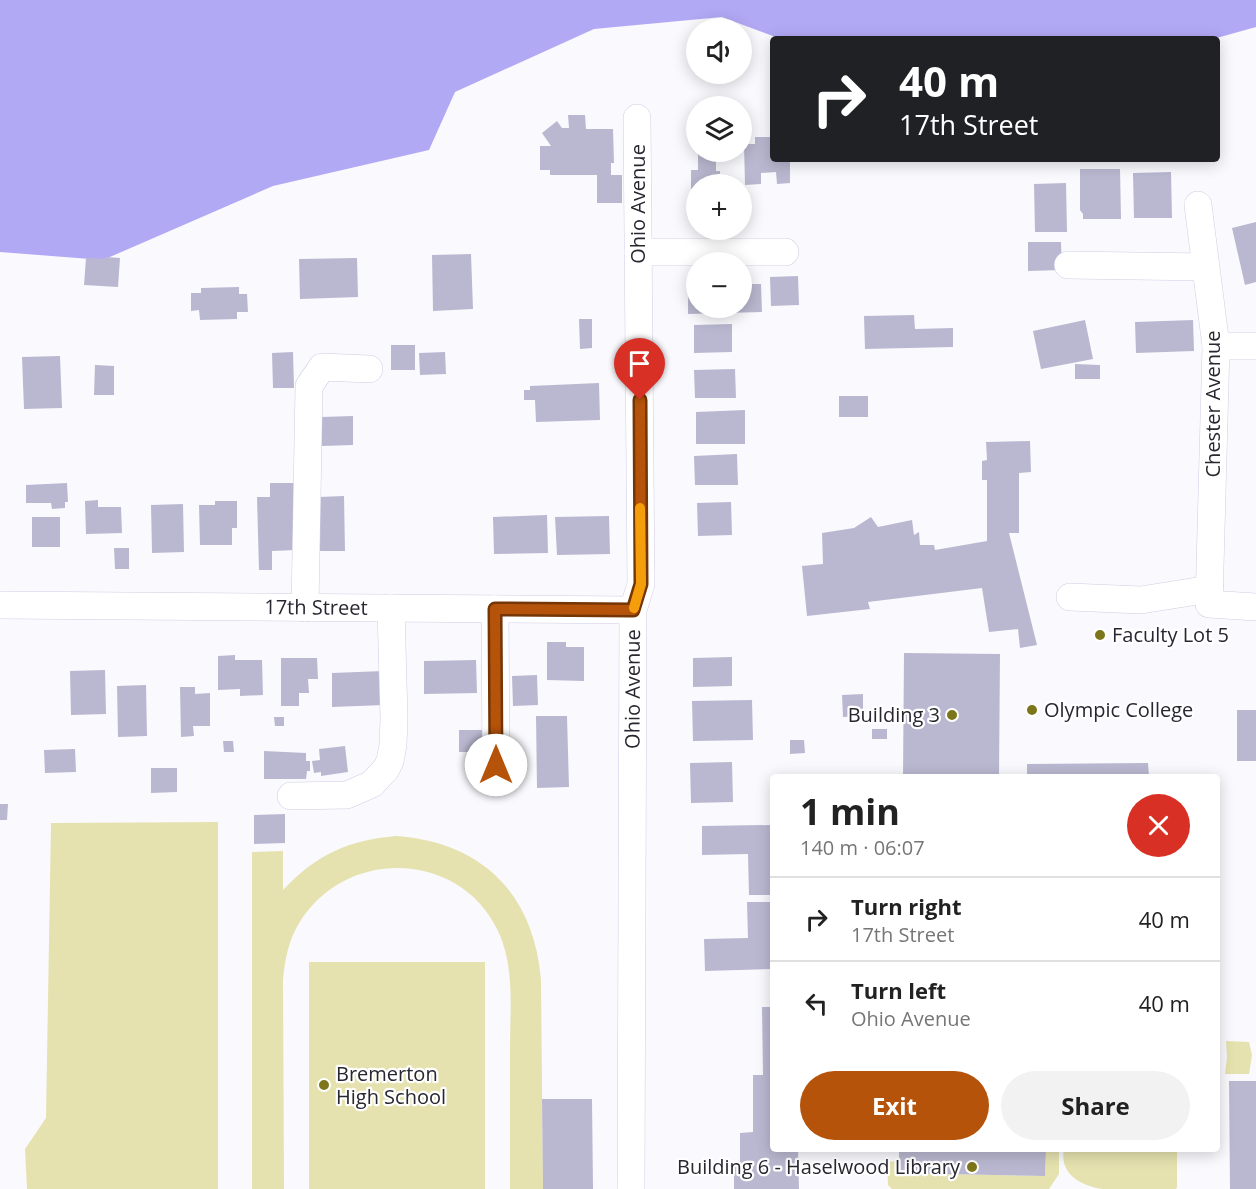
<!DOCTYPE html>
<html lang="en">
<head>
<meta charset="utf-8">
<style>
	:root { --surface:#fff; --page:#f2f2f2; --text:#222; --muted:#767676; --line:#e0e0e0; --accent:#b45309 }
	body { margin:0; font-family:"Open Sans",sans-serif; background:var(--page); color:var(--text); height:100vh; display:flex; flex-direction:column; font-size:22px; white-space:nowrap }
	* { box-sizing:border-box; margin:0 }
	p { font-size:20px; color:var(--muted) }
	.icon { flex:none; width:33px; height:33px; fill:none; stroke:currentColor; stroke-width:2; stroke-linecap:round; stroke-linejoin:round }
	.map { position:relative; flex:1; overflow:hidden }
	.panel { position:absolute; left:770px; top:774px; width:450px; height:378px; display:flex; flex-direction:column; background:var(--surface); border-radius:6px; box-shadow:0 3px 15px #0003 }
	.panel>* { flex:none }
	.guide { position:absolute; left:770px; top:36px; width:450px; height:126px; border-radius:6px; box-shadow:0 3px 15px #0003; background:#202124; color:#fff; overflow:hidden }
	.controls { position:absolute; left:686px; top:18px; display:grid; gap:12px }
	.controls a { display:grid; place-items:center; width:66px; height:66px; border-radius:50%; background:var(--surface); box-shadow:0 3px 15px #0003; font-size:30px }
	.pin { position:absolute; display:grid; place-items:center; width:51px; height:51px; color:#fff; margin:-62px -26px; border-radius:50% 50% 50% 0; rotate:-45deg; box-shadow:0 0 6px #0007 }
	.pin .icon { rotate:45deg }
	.me { position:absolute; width:66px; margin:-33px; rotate:0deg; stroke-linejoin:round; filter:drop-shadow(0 0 4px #0008) }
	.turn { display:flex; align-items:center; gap:21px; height:126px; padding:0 30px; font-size:27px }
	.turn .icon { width:78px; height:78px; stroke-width:2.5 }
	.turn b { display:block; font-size:42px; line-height:51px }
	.round { display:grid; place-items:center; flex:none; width:63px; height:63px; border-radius:32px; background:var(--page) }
	.headline { display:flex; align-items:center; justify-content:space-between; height:102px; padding:0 30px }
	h1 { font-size:36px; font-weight:700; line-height:45px }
	.button { display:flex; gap:12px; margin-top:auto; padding:12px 30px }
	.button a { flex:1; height:69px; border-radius:36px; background:var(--accent); color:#fff; font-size:24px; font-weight:700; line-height:69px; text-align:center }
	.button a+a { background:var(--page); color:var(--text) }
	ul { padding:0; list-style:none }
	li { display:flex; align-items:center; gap:18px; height:84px; padding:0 30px; border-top:2px solid var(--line) }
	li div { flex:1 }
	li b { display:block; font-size:22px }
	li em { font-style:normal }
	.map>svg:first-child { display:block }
	.green { fill:#e5e2af }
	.water { fill:#b2a9f5 }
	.building { fill:#bab8d0 }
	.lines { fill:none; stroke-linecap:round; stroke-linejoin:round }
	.minor-casing { stroke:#cfcde5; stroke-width:28 }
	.minor { stroke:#fff; stroke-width:27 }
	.route-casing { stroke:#753606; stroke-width:15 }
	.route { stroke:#b45309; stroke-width:10 }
	.slow { stroke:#f59e0b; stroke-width:10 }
	.poi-dot { fill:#7d7519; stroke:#fff; stroke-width:2 }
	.labels { text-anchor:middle; stroke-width:4.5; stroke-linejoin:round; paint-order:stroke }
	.street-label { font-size:20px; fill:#282730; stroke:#fff }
	.poi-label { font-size:20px; fill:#282730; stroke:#fff; text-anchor:start }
</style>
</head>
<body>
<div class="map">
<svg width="1256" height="1189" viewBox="0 0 1256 1189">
	<rect width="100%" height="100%" fill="#faf9fe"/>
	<path class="green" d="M218,822V1189H27L25,1149L46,1118L51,823Z
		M396,836C482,842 534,894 541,980L543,1189H510C510,1142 510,1095 510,1048C510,1009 515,967 498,931C462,854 356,847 306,913C290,933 285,957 283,981L284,1189H252V852L283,851V890C316,855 348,840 396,836Z
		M309,962H485V1189H309Z
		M1226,1041L1249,1042L1252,1055L1249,1074H1225L1227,1057Z
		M1046,1149H1059V1174L1049,1189H892L888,1185L887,1162L899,1161L900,1173L1045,1176Z
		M1064,1149H1177V1187L1176,1189H1103C1081,1186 1059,1174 1064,1149Z"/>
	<path class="water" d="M0,0H1256V27L1213,39H781L722,17L594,29L455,92L429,150L273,186L103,260L0,252Z"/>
	<path class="building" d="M568,115H585L586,129H613L614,163H611V175H622V203H597V175H550V170H540V146H551L542,133L557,121L562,128H569Z
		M755,137H772V159H790V183L777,184L776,172L761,173V184L745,185L744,144H755Z
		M698,152H716V171H720V184H696V211H691V170H698Z
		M1080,169H1120L1121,219H1083V214L1080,210Z
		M1171,172L1172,218H1134L1133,173Z
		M1066,183L1067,232H1035L1034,184Z
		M1256,222V282L1245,285L1232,228Z
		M1028,242H1061L1062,270L1028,271Z
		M471,254L473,309L433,311L432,255Z
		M106,257L120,258L118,287L84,285L86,258L106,259Z
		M357,258L358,297L300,299L299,259Z
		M741,276H748V284H761L762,312L688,314V284H696V308H741Z
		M798,276L799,305L771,306L770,277Z
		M239,287V294H247L248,312H237V319L200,320L199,310L191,311V293H201V288Z
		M914,315L915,329L953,328V347L865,349L864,316Z
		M579,319H592V348L580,349Z
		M1085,320L1093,359L1041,369L1033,331Z
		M1193,320L1194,351L1136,353L1135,322Z
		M732,324V352L694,353V325Z
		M391,345H415V370H391Z
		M293,352L294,388H273L272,353Z
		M445,352L446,374L420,375L419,353Z
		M60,356L62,408L24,409L22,357Z
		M1075,364L1100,365V379H1075Z
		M95,365L114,366V395H94Z
		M735,369L736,398H695L694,370Z
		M599,383L600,420L536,422L535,400H524V390H530V386Z
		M839,396H868V417H839Z
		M745,410V444H696V412Z
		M353,416V445L322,446L321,417Z
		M1030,441L1031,472L1019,473V533H1009L1037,645L1020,648L1018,629L989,632L982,588L868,602L870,609L807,616L802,566L823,564L822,533L854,528L871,517L878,527L912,520L914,535L919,532L920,545H934L935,550L987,541V480H982V461L987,460L986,442Z
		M737,454L738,485H695L694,456Z
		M67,483L68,502H65V508L52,509L51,503H26V485Z
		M270,483H294L296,550L272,551V570H259L257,497H270Z
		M344,496L345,551H320L319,497Z
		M98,500V507H121L122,533L86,534L85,501Z
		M215,501H237V528H232V545H200L199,505H215Z
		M731,502L732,535L698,536L697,503Z
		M183,504L184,552L152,553L151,505Z
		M547,515L548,553L494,554L493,517Z
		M609,516L610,554L557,555L555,517Z
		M32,517H60V547H32Z
		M114,548H129V569H115Z
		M547,642H566V647H584V681L547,680Z
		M904,653L1000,654L999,777H903Z
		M235,655V660H262L263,695L240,696V689L218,690V656Z
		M732,657V686L693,687V658Z
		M281,658H317L318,679H308L309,693H299V706H281Z
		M476,660L477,693L424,694V661Z
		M105,670L106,714L71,715L70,671Z
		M383,671L384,705L332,707V673Z
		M537,675L538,705L513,706L512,676Z
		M146,685L147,736L118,737L117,686Z
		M180,687H195V694L210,693V726H193L194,736L181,737Z
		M863,694V716L843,717L842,695Z
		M752,700L753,740L693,741L692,701Z
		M1237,710H1256V761H1237Z
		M536,716H567L569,787L537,788Z
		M274,717H284V726H275Z
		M872,729H887V739H872Z
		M459,730H483L484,752H459Z
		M790,740H804L805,753L790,754Z
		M223,741H233L234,752H224Z
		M345,746L348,772L321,776V772L314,773L312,761L320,760L319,749Z
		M75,749L76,772L45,773L44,750Z
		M264,751L306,753V761H310V771H307L306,779H264Z
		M732,762L733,802L691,803L690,763Z
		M1148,763L1149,777H1027V764Z
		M151,768H177V792L151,793Z
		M0,804H8L7,820H0Z
		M285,814V843L254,844V815Z
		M772,825V895H749L748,854L702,855V826Z
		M747,902H772V969L705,971L704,939L748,938Z
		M762,1007H772V1149H798L799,1189H734V1163H740V1133L753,1132V1075H763Z
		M1229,1081H1256V1189H1230Z
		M542,1099H592L593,1189H543Z
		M899,1149H1046L1045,1176L899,1173Z"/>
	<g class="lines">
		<g class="minor-casing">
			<g id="minor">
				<path d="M1198,205L1216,346L1209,604L1256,607"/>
				<path d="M638,252H785"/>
				<path d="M1068,265L1205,267"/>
				<path d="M1216,346H1256"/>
				<path d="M1070,597L1141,600L1210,589"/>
				<path id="s1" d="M0,605L633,610"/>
				<path d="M305,608L309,386L322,367L369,369"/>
				<path d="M495,609L496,765"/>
				<path d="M291,796L347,795L372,784L386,769L390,761L393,745L394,719L391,608"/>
				<path id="s2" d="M631,1189L633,610L641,584L637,118"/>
			</g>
		</g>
		<use href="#minor" class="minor"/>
	</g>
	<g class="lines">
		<g class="route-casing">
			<path id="route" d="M496,765L495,609L633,610L641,584L640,400"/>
		</g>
		<use href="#route" class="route"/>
		<path class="slow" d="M634,608L641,584L640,508"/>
	</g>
	<g class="poi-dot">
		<circle cx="1100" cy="635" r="6"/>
		<circle cx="1032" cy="710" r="6"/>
		<circle cx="952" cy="715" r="6"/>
		<circle cx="324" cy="1085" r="6"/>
		<circle cx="972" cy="1167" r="6"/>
	</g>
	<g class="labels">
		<g class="street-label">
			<text transform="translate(638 204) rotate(-90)" y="7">Ohio Avenue</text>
			<text transform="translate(1213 404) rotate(-90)" y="7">Chester Avenue</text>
			<text dy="7" stroke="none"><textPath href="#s1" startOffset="316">17th Street</textPath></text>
			<text dy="7" stroke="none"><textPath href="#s2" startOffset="500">Ohio Avenue</textPath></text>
		</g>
		<g class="poi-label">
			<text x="1112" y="642">Faculty Lot 5</text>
			<text x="1044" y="717">Olympic College</text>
			<text x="940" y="722" text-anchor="end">Building 3</text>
			<text x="336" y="1081">Bremerton<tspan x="336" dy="23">High School</tspan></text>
			<text x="960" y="1174" text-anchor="end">Building 6 - Haselwood Library</text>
		</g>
	</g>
</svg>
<div class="controls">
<a><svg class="icon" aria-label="sound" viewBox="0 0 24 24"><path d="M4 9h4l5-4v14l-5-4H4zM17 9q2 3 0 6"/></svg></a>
<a><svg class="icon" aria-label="layers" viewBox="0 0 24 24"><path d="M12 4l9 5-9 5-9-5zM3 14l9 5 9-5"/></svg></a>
<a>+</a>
<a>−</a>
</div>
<div class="pin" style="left:640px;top:400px;background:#d93025"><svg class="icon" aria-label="arrive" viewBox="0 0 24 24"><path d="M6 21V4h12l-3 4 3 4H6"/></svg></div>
<svg class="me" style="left:496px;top:765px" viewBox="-20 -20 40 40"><circle r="19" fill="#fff"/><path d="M0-13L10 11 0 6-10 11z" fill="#b45309"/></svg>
<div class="guide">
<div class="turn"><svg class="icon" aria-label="right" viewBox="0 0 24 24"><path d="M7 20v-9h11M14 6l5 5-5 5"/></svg><div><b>40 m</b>17th Street</div></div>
</div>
<section class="panel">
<div class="headline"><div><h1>1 min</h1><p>140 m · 06:07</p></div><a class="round" style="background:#d93025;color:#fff"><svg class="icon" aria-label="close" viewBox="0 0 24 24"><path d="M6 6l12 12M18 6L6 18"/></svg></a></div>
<ul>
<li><svg class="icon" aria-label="right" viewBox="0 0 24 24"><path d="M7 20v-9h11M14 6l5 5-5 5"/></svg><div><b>Turn right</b><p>17th Street</p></div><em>40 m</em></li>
<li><svg class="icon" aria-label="left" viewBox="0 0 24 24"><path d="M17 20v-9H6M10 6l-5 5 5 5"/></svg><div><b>Turn left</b><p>Ohio Avenue</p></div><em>40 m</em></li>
</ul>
<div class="button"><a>Exit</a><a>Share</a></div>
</section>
</div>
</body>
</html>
